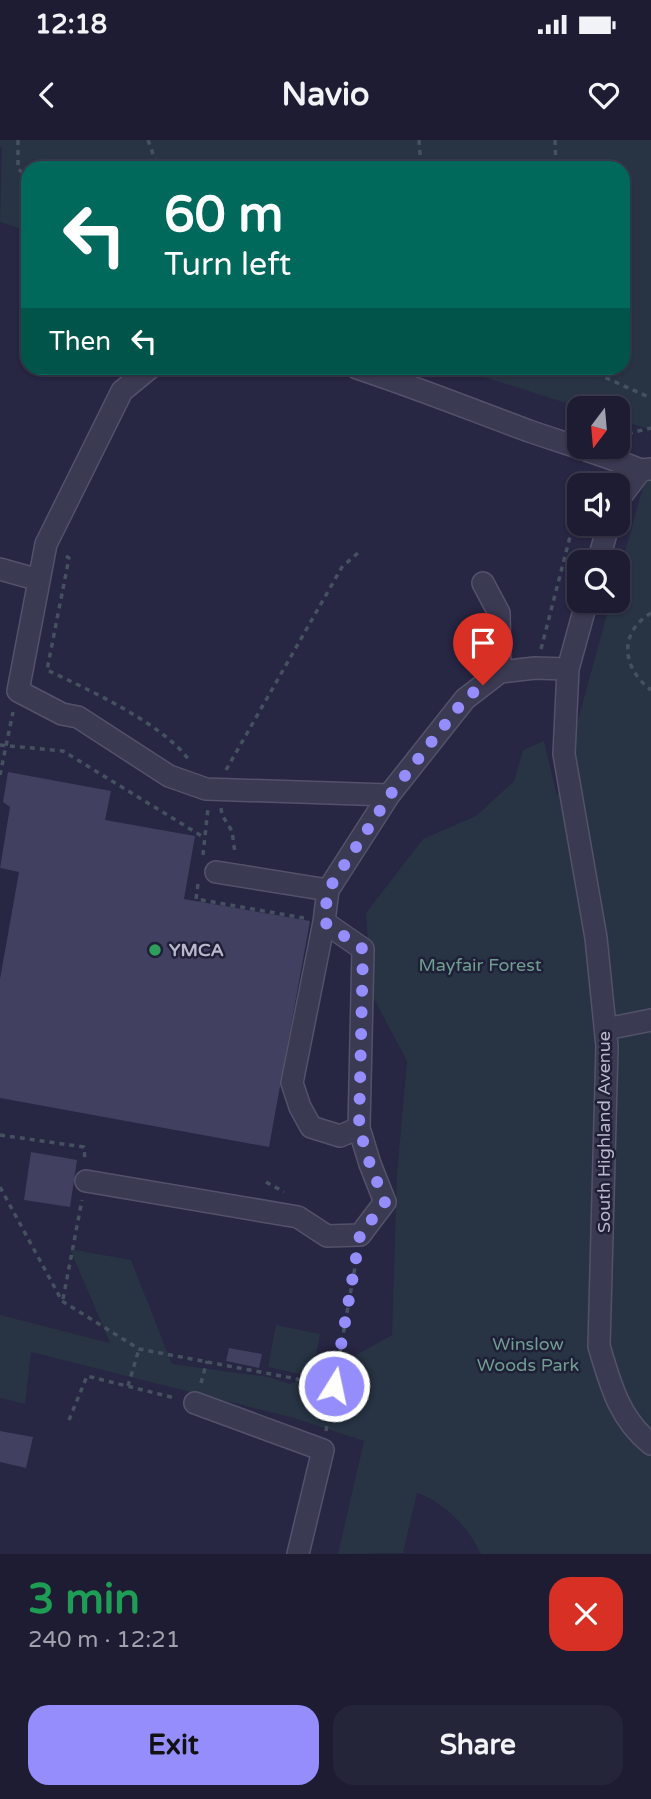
<!DOCTYPE html>
<html lang="en">
<head>
<meta charset="utf-8">
<style>
	:root { --surface:#1d1c32; --page:#25253a; --text:#f1f3f6; --muted:#a0a1ac; --line:#3b3a4d; --accent:#958dfc }
	body { margin:0; font-family:"Varela Round",sans-serif; background:var(--page); color:var(--text); height:100vh; display:flex; flex-direction:column; font-size:26px; white-space:nowrap }
	* { box-sizing:border-box; margin:0 }
	p { font-size:23px; color:var(--muted) }
	.icon { flex:none; width:38px; height:38px; fill:none; stroke:currentColor; stroke-width:2; stroke-linecap:round; stroke-linejoin:round }
	.map { position:relative; height:1414px; overflow:hidden }
	.sheet { display:flex; flex-direction:column; background:var(--surface); flex:1 }
	.sheet>* { flex:none }
	.top-card { position:absolute; left:21px; top:21px; width:609px; height:214px; border-radius:21px; box-shadow:0 2px 5px #0004,0 0 0 2px var(--line); background:#00695c; color:#fff; overflow:hidden }
	.needle { width:46px; rotate:196deg }
	.fabs { position:absolute; left:567px; top:256px; display:grid; gap:14px }
	.fabs a { display:grid; place-items:center; width:63px; height:63px; border-radius:14px; background:var(--surface); box-shadow:0 2px 5px #0004,0 0 0 2px var(--line); font-size:35px }
	.pin { position:absolute; display:grid; place-items:center; width:60px; height:60px; color:#fff; margin:-72px -30px; border-radius:50% 50% 50% 0; rotate:-45deg; box-shadow:0 0 7px #0007 }
	.pin .icon { rotate:45deg }
	.me { position:absolute; width:77px; margin:-38px; rotate:10deg; stroke-linejoin:round; filter:drop-shadow(0 0 5px #0008) }
	.turn { display:flex; align-items:center; gap:24px; height:147px; padding:0 28px; font-size:32px }
	.turn .icon { width:91px; height:91px; stroke-width:2.5 }
	.turn b { display:block; font-size:49px; line-height:60px }
	.then { display:flex; align-items:center; height:66px; padding:0 28px; background:#0003; gap:14px; font-size:26px }
	.round { display:grid; place-items:center; flex:none; width:74px; height:74px; border-radius:21px; background:var(--page) }
	.head { display:flex; align-items:center; justify-content:space-between; height:119px; padding:0 28px }
	h1 { font-size:42px; font-weight:700; line-height:52px; color:#1e9e55 }
	.cta { display:flex; gap:14px; margin-top:auto; padding:14px 28px }
	.cta a { flex:1; height:80px; border-radius:21px; background:var(--accent); color:#111; font-size:28px; font-weight:700; line-height:80px; text-align:center }
	.cta a+a { background:var(--page); color:var(--text) }
	.status { display:flex; justify-content:space-between; align-items:center; height:49px; padding:0 35px; background:var(--surface); direction:ltr }
	.status svg { height:19px; fill:currentColor }
	header { display:flex; justify-content:space-between; align-items:center; height:91px; padding:0 28px; background:var(--surface); font-size:32px; font-weight:700 }
	.map>svg:first-child { display:block }
	.green { fill:#283444 }
	.building { fill:#414060 }
	.lines { fill:none; stroke-linecap:round; stroke-linejoin:round }
	.minor-casing { stroke:#54526a; stroke-width:24 }
	.path { stroke:#465160; stroke-width:3.5; stroke-dasharray:5 5; stroke-linecap:butt }
	.minor { stroke:#3b3a53; stroke-width:21 }
	.route { stroke:#958dfc; stroke-width:12; stroke-dasharray:0 21.6 }
	.leisure-dot { fill:#2e9e5b; stroke:#201f38; stroke-width:2.5 }
	.labels { text-anchor:middle; stroke-width:5; stroke-linejoin:round; paint-order:stroke }
	.poi-label { font-size:18px; font-weight:bold; fill:#b9b7cc; stroke:#201f38; text-anchor:start }
	.park-label { font-size:18px; fill:#6e9e8f; stroke:#201f38 }
	.street-label { font-size:18px; fill:#b9b7cc; stroke:#201f38 }
</style>
</head>
<body>
<div class="status"><b>12:18</b><svg viewBox="0 0 49 12"><path d="M0 12V9h3v3zM5 12V6h3v6zM10 12V3h3v9zM15 12V0h3v12zM26 1h20v11H26zM47 4h2v5h-2z"/></svg></div>
<header><svg class="icon" aria-label="back" viewBox="0 0 24 24"><path d="M15 5l-7 7 7 7"/></svg>Navio<svg class="icon" aria-label="heart" viewBox="0 0 24 24"><path d="M12 20l-8-8c-3-5 5-10 8-4 3-6 11-1 8 4z"/></svg></header>
<div class="map">
<svg width="651" height="1414" viewBox="0 0 651 1414">
	<rect width="100%" height="100%" fill="#272643"/>
	<path class="green" d="M0,0H651V290L618,279V268H582L456,228H623V28H28V91L0,82L2,6L0,9Z
		M647,333L651,334V1414H481C469,1388 444,1362 417,1353L403,1413L338,1414L364,1301L294,1278L31,1212L25,1264L0,1258V1175L110,1203L70,1109L131,1120L172,1224L268,1237L290,1244L309,1236L268,1227L276,1185L320,1194L312,1235L347,1220L392,1195L397,1035L407,921L372,855L366,773L423,699L476,676L514,641L523,610L544,601L557,656L611,460H618V437Z"/>
	<path class="building" d="M8,632L111,651L105,680L195,696L184,759L310,781L269,1007L0,958V839L19,732L0,728L10,667L3,662Z
		M31,1012L77,1020L70,1067L24,1060Z
		M229,1208L262,1214L259,1228L226,1221Z
		M0,1291L33,1297L26,1328L0,1322Z"/>
	<g class="lines">
		<g class="minor-casing">
			<path id="minor" d="M150,228L122,251L46,404L18,551L62,574L78,577L169,636L206,649L389,655
				M357,228C415,247 472,270 529,291C567,304 604,315 641,330
				M618,360L641,330L651,329
				M598,422L609,383
				M0,429L39,440
				M483,443L499,473L500,532
				M587,460L568,529L564,614L596,798L607,906L599,1206C610,1243 619,1279 651,1304
				M216,732L328,750
				M324,782L292,943L300,967L311,987L340,996L359,988
				M606,889L651,880
				M86,1041L298,1077L327,1096L360,1095L385,1062L370,1024L359,988L363,809L324,782L328,750L389,655L465,559L500,532L535,528L568,529
				M195,1263L323,1310L298,1414"/>
		</g>
		<path class="path" d="M18,0V29L28,37
			M148,0L158,28
			M419,0L421,28
			M555,0L556,28
			M588,228L595,233L651,258
			M618,296L651,288
			M584,345L590,331
			M66,416L69,418L47,530C89,550 162,583 189,620
			M651,473C618,493 622,528 651,550
			M541,509L579,362
			M0,605L63,611L205,698
			M226,630L342,427L359,412
			M0,635L13,572
			M221,668L222,675L232,691L235,713
			M203,715L208,668
			M198,744L196,759L304,778
			M0,995L84,1007L85,1021
			M266,1042L284,1052
			M0,1047L62,1161L139,1209L334,1246
			M63,1159L82,1060
			M201,1243L207,1221
			M128,1246L139,1209
			M69,1280L87,1236L175,1258
			M326,1291L357,1116"/>
		<use href="#minor" class="minor"/>
	</g>
	<g class="lines">
		<path class="route" d="M334,1246L360,1095L385,1062L370,1024L359,988L363,809L324,782L328,750L390,655L465,559L483,545"/>
	</g>
	<circle class="leisure-dot" cx="155" cy="810" r="7"/>
	<g class="labels">
		<g class="poi-label">
			<text x="169" y="816">YMCA</text>
		</g>
		<g class="park-label">
			<text x="480" y="831">Mayfair Forest</text>
			<text x="528" y="1210">Winslow<tspan x="528" dy="21">Woods Park</tspan></text>
		</g>
		<g class="street-label">
			<text transform="translate(604 992) rotate(-90)" y="6">South Highland Avenue</text>
		</g>
	</g>
</svg>
<div class="fabs">
<a><svg class="needle" viewBox="-14 -14 28 28"><path d="M0-13l5 13h-10z" fill="#e53935"/><path d="M0 13l5-13h-10z" fill="#a0a1ac"/></svg></a>
<a><svg class="icon" aria-label="sound" viewBox="0 0 24 24"><path d="M4 9h4l5-4v14l-5-4H4zM17 9q2 3 0 6"/></svg></a>
<a><svg class="icon" aria-label="search" viewBox="0 0 24 24"><circle cx="10" cy="10" r="6"/><path d="M15 15l6 6"/></svg></a>
</div>
<div class="pin" style="left:483px;top:545px;background:#d93025"><svg class="icon" aria-label="arrive" viewBox="0 0 24 24"><path d="M6 21V4h12l-3 4 3 4H6"/></svg></div>
<svg class="me" style="left:334px;top:1246px" viewBox="-20 -20 40 40"><circle r="17" fill="#958dfc" stroke="#fff" stroke-width="3"/><path d="M0-11L8 9 0 5-8 9z" fill="#fff"/></svg>
<div class="top-card">
<div class="turn"><svg class="icon" aria-label="left" viewBox="0 0 24 24"><path d="M17 20v-9H6M10 6l-5 5 5 5"/></svg><div><b>60 m</b>Turn left</div></div>
<div class="then">Then<svg class="icon" aria-label="left" viewBox="0 0 24 24"><path d="M17 20v-9H6M10 6l-5 5 5 5"/></svg></div>
</div>
</div>
<section class="sheet">
<div class="head"><div><h1>3 min</h1><p>240 m · 12:21</p></div><a class="round" style="background:#d93025;color:#fff"><svg class="icon" aria-label="close" viewBox="0 0 24 24"><path d="M6 6l12 12M18 6L6 18"/></svg></a></div>
<div class="cta"><a>Exit</a><a>Share</a></div>
</section>
</body>
</html>
